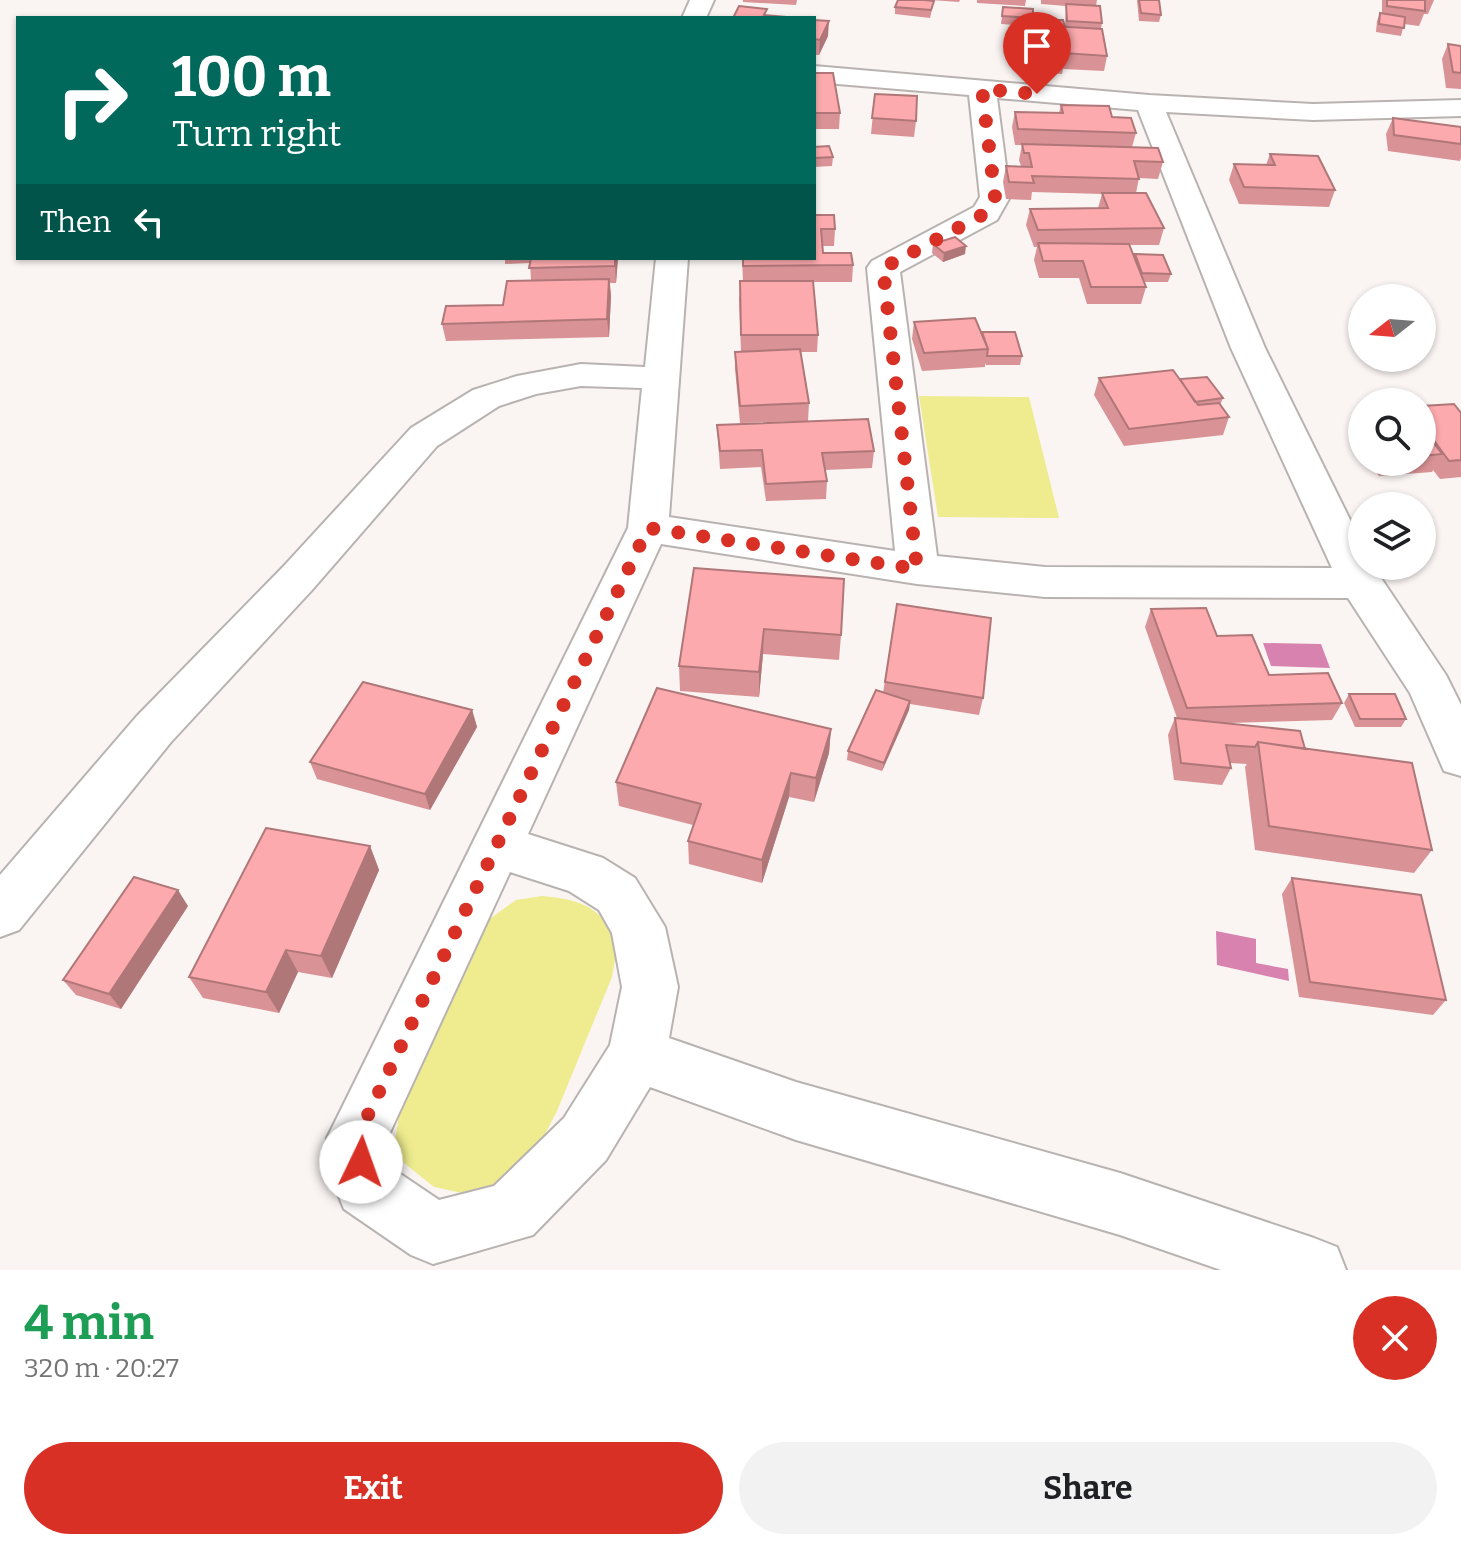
<!DOCTYPE html>
<html lang="en">
<head>
<meta charset="utf-8">
<style>
	:root { --surface:#fff; --page:#f2f2f2; --text:#202124; --muted:#757577; --accent:#d93025 }
	body { margin:0; font-family:Bitter,serif; background:var(--page); color:var(--text); height:100vh; display:flex; flex-direction:column; font-size:30px; white-space:nowrap }
	* { box-sizing:border-box; margin:0 }
	p { font-size:26px; color:var(--muted) }
	.icon { flex:none; width:44px; height:44px; fill:none; stroke:currentColor; stroke-width:2; stroke-linecap:round; stroke-linejoin:round }
	.map { position:relative; height:1270px; overflow:hidden }
	.drawer { display:flex; flex-direction:column; background:var(--surface); flex:1 }
	.drawer>* { flex:none }
	.guide { position:absolute; left:16px; top:16px; width:800px; height:244px; border-radius:0px; box-shadow:0 2px 6px #0004; background:#00695c; color:#fff; overflow:hidden }
	.needle { width:52px; rotate:253deg }
	.tools { position:absolute; left:1348px; top:284px; display:grid; gap:16px }
	.tools a { display:grid; place-items:center; width:88px; height:88px; border-radius:50%; background:var(--surface); box-shadow:0 2px 6px #0004; font-size:40px }
	.pin { position:absolute; display:grid; place-items:center; width:68px; height:68px; color:#fff; margin:-82px -34px; border-radius:50% 50% 50% 0; rotate:-45deg; box-shadow:0 0 8px #0007 }
	.pin .icon { rotate:45deg }
	.me { position:absolute; width:88px; margin:-44px; rotate:3deg; stroke-linejoin:round; filter:drop-shadow(0 0 6px #0008) }
	.turn { display:flex; align-items:center; gap:28px; height:168px; padding:0 24px; font-size:36px }
	.turn .icon { width:104px; height:104px; stroke-width:2.5 }
	.turn b { display:block; font-size:56px; line-height:68px }
	.then { display:flex; align-items:center; height:76px; padding:0 24px; background:#0003; gap:16px; font-size:30px }
	.round { display:grid; place-items:center; flex:none; width:84px; height:84px; border-radius:42px; background:var(--page) }
	.summary { display:flex; align-items:center; justify-content:space-between; height:136px; padding:0 24px }
	h1 { font-size:48px; font-weight:700; line-height:60px; color:#1e9e55 }
	.action { display:flex; gap:16px; margin-top:auto; padding:16px 24px }
	.action a { flex:1; height:92px; border-radius:48px; background:var(--accent); color:#fff; font-size:32px; font-weight:700; line-height:92px; text-align:center }
	.action a+a { background:var(--page); color:var(--text) }
	.map>svg:first-child { display:block }
	.green { fill:#eeec8e }
	.water { fill:#d882b0 }
	.lines { fill:none; stroke-linecap:round; stroke-linejoin:round }
	.street-casing { stroke:#b8b3b1; stroke-width:4 }
	.street { fill:#fff; fill-rule:evenodd }
	.wall { fill:#d99295 }
	.shaded-wall { fill:#b07779 }
	.building { fill:#fcaaad; stroke:#b07779; stroke-width:2 }
	.route { stroke:#d93025; stroke-width:14; stroke-dasharray:0 25.2 }
</style>
</head>
<body>
<div class="map">
<svg width="1461" height="1270" viewBox="0 0 1461 1270">
	<rect width="100%" height="100%" fill="#faf5f3"/>
	<path class="green" d="M919,396L1029,397L1059,518L938,517Z
		M542,896C582,900 594,905 619,937L612,977L557,1111L529,1165L497,1185L462,1193L434,1187L404,1163L395,1139L402,1100L484,923L516,900Z"/>
	<path class="water" d="M1263,643L1321,644L1330,668L1271,666Z
		M1216,931L1256,939V963L1288,969L1289,981L1217,965Z"/>
	<g class="lines">
		<g class="street-casing">
			<path id="street" d="M690,0H714L706,18H682Z
				M814,66L1149,95L1313,104L1461,100V116L1313,120L1166,112L1265,348L1362,544V566H1373L1446,675L1461,705V776L1444,771L1410,693L1348,598L1045,597L917,584L661,544L528,834L603,858L635,878L665,927L678,987L669,1038L796,1082L1120,1173L1314,1238L1337,1247L1346,1270H1221L1120,1235L796,1140L650,1087L606,1160L533,1235L433,1264L411,1255L344,1209L335,1187L327,1138L628,528L642,388L581,386L536,394L499,406L437,446L312,590L171,742L19,930L0,937V875L137,716L282,568L411,428L473,390L517,376L581,364L645,367L656,258H688L669,517L895,551L867,268L872,261L974,207L980,197L969,95L814,82ZM997,98L1138,110L1231,348L1332,568L1045,567L937,556L900,272L997,220L1010,197ZM510,872L569,891L599,910L612,933L622,987L610,1045L564,1118L494,1186L439,1200L393,1169L387,1139Z"/>
		</g>
		<use href="#street" class="street"/>
	</g>
	<path class="wall" d="M743,0H797L796,5L743,2Z
		M931,0H960L959,2Z
		M977,0H1026L1025,6L977,3Z
		M1041,0H1097L1096,6L1102,23L1101,29L1107,56L1104,71L1063,69L1062,74L1033,72L1031,40L1035,20L1065,27L1066,6L1041,4Z
		M1137,0H1159L1161,15L1159,22L1139,21Z
		M1382,0H1434L1428,14H1424L1419,26L1404,24L1401,36L1376,32L1377,21L1380,13L1382,14Z
		M934,1L930,18L895,14V7Z
		M1003,7L1033,18L1031,26L1001,24Z
		M814,20L828,36L819,55H814Z
		M1448,44L1461,46V89L1446,88L1442,59Z
		M814,73L840,113L839,129H814Z
		M875,94L916,121L914,137L871,134Z
		M1061,105L1112,117L1136,133L1132,147L1163,162L1158,179L1139,178L1136,193L1164,228L1159,245H1130L1134,257L1135,254L1171,274L1168,282H1144L1146,287L1141,304H1087L1079,278H1039L1034,260L1037,247H1034L1026,225L1030,209L1098,208L1102,194L1032,192L1031,200L1006,199L1003,182L1006,166H1021L1019,160L1022,145H1015L1012,127L1015,112L1059,113Z
		M1393,118L1461,127V158L1460,161L1388,151L1386,134Z
		M814,147L833,157L832,166L814,167Z
		M1270,154L1335,190L1329,207L1239,204L1229,180L1234,164L1266,165Z
		M814,215L835,229L834,246H823V253L853,265L852,282H813L818,335L817,352H801L809,403L808,421L740,423L735,369V352L741,351L739,298L743,281L742,258H814Z
		M933,244L965,254L943,262L932,253Z
		M505,258H618L616,283H610L611,296L609,337L446,341L442,324L503,305L531,280L530,263L505,264Z
		M914,322L982,334L1022,356L1020,365H986L985,363V367L922,371L912,339Z
		M1099,378L1180,379L1223,398L1220,405L1229,417L1223,435L1124,446L1094,395Z
		M1422,406L1461,413V477L1440,479L1433,470L1432,472L1379,476L1370,462H1422Z
		M717,425L874,451L872,468L825,470L827,481L826,499L766,501L761,467L720,469Z
		M1362,430V450L1356,442Z
		M694,568L841,635L839,660L763,654L759,697L680,691L679,666Z
		M897,604L983,698L979,715L910,704L909,710L882,771L847,760L848,751L883,693Z
		M1151,609L1217,636L1269,675L1342,703L1332,720L1228,723L1305,749L1432,850L1414,873L1255,850L1245,767L1247,764L1230,763L1231,768L1222,785L1174,780L1168,735L1175,718H1177L1145,627Z
		M1349,694L1406,719L1401,727H1355L1344,703Z
		M472,710L477,727L430,810L317,779L310,762Z
		M831,729L829,753L814,802L789,797L762,883L689,864L688,841L693,825L619,806L616,782Z
		M370,846L379,870L332,978L298,972L279,1013L203,998L189,977Z
		M1292,878L1446,1000L1433,1015L1299,997L1282,894Z
		M188,906L121,1009L76,995L63,980Z"/>
	<path class="shaded-wall" d="M829,21L828,36L819,55L820,40Z
		M966,246L965,254L943,262L944,253Z
		M615,258H618L616,283L615,266Z
		M609,279L611,296L609,337L607,319Z
		M764,629L763,654L759,697V672Z
		M910,701L909,710L882,771L884,763Z
		M472,710L477,727L430,810L425,794Z
		M831,729L829,753L814,802L816,778Z
		M791,773L789,797L762,883V860Z
		M370,846L379,870L332,978L321,956Z
		M178,890L188,906L121,1009L109,994Z
		M286,950L298,972L279,1013L266,992Z"/>
	<path class="building" d="M898,0H924L934,1L931,10L895,7Z
		M1139,0H1159L1161,15L1141,13Z
		M1387,0H1425V11L1387,6Z
		M1066,4L1100,6L1102,23L1067,21Z
		M739,6L767,9L764,15L798,18H733Z
		M1003,7L1033,9V18L1002,16Z
		M1380,13L1405,17L1404,28L1379,24Z
		M814,20L829,21L820,40L814,39Z
		M1035,20H1063L1065,27L1036,25Z
		M1034,25L1102,29L1107,56L1064,53L1065,58L1036,57Z
		M1448,44L1461,46V73L1453,72Z
		M814,73H833L840,113H814Z
		M875,94L917,96L916,121L872,118Z
		M1061,105L1109,106L1112,117L1131,118L1136,133L1018,129L1015,112L1063,113Z
		M1393,118L1461,127V144L1394,135Z
		M1022,144L1158,148L1163,162L1134,161L1139,179L1032,176L1034,183L1009,182L1006,166L1032,167L1029,153H1024Z
		M829,146L833,157L814,158V147Z
		M1270,154L1318,156L1335,190L1244,187L1234,164L1275,165Z
		M1102,193H1146L1164,228L1038,230L1030,209L1108,208Z
		M814,215H834L835,229H821L823,253H851L853,265L743,266V258H814Z
		M955,237L966,246L944,253L933,244Z
		M1038,243L1129,244L1146,287H1091L1083,261H1043Z
		M1135,254L1163,255L1171,274L1142,273Z
		M531,258H615V266L529,268Z
		M609,279L607,319L442,324L446,306L503,305L507,281Z
		M740,281H813L818,335H741Z
		M975,318L988,349L924,353L914,322Z
		M982,332H1015L1022,356H987L988,349Z
		M800,349L809,403L740,406L735,352Z
		M1173,370L1198,405L1219,403L1229,417L1129,429L1099,378Z
		M1207,377L1223,398L1195,402L1180,379Z
		M1454,404L1461,413V460L1449,461L1422,424V406Z
		M868,419L874,451L822,453L827,481L766,484L762,450L720,451L717,425Z
		M1422,427L1442,454L1422,456Z
		M694,568L844,579L841,635L764,629L759,672L679,666Z
		M897,604L991,618L983,698L885,682Z
		M1206,608L1217,636L1252,635L1269,675L1328,673L1342,703L1187,708L1151,609Z
		M363,682L472,710L425,794L310,762Z
		M657,688L831,729L816,778L791,773L762,860L688,841L701,804L616,782Z
		M876,690L910,701L884,763L848,751Z
		M1349,694H1395L1406,719H1360Z
		M1175,718L1300,731L1305,749L1258,742L1255,747L1226,745L1231,768L1181,763Z
		M1258,742L1412,763L1432,850L1269,826Z
		M266,828L370,846L321,956L286,950L266,992L189,977Z
		M134,877L178,890L109,994L63,980Z
		M1292,878L1421,895L1446,1000L1310,982Z"/>
	<g class="lines">
		<path class="route" d="M361,1162L357,1138L648,528L917,569L883,268L986,213L995,197L982,89L1037,94"/>
	</g>
</svg>
<div class="tools">
<a><svg class="needle" viewBox="-14 -14 28 28"><path d="M0-13l5 13h-10z" fill="#e53935"/><path d="M0 13l5-13h-10z" fill="#757577"/></svg></a>
<a><svg class="icon" aria-label="search" viewBox="0 0 24 24"><circle cx="10" cy="10" r="6"/><path d="M15 15l6 6"/></svg></a>
<a><svg class="icon" aria-label="layers" viewBox="0 0 24 24"><path d="M12 4l9 5-9 5-9-5zM3 14l9 5 9-5"/></svg></a>
</div>
<div class="pin" style="left:1037px;top:94px;background:#d93025"><svg class="icon" aria-label="arrive" viewBox="0 0 24 24"><path d="M6 21V4h12l-3 4 3 4H6"/></svg></div>
<svg class="me" style="left:361px;top:1162px" viewBox="-20 -20 40 40"><circle r="19" fill="#fff"/><path d="M0-13L10 11 0 6-10 11z" fill="#d93025"/></svg>
<div class="guide">
<div class="turn"><svg class="icon" aria-label="right" viewBox="0 0 24 24"><path d="M7 20v-9h11M14 6l5 5-5 5"/></svg><div><b>100 m</b>Turn right</div></div>
<div class="then">Then<svg class="icon" aria-label="left" viewBox="0 0 24 24"><path d="M17 20v-9H6M10 6l-5 5 5 5"/></svg></div>
</div>
</div>
<section class="drawer">
<div class="summary"><div><h1>4 min</h1><p>320 m · 20:27</p></div><a class="round" style="background:#d93025;color:#fff"><svg class="icon" aria-label="close" viewBox="0 0 24 24"><path d="M6 6l12 12M18 6L6 18"/></svg></a></div>
<div class="action"><a>Exit</a><a>Share</a></div>
</section>
</body>
</html>
